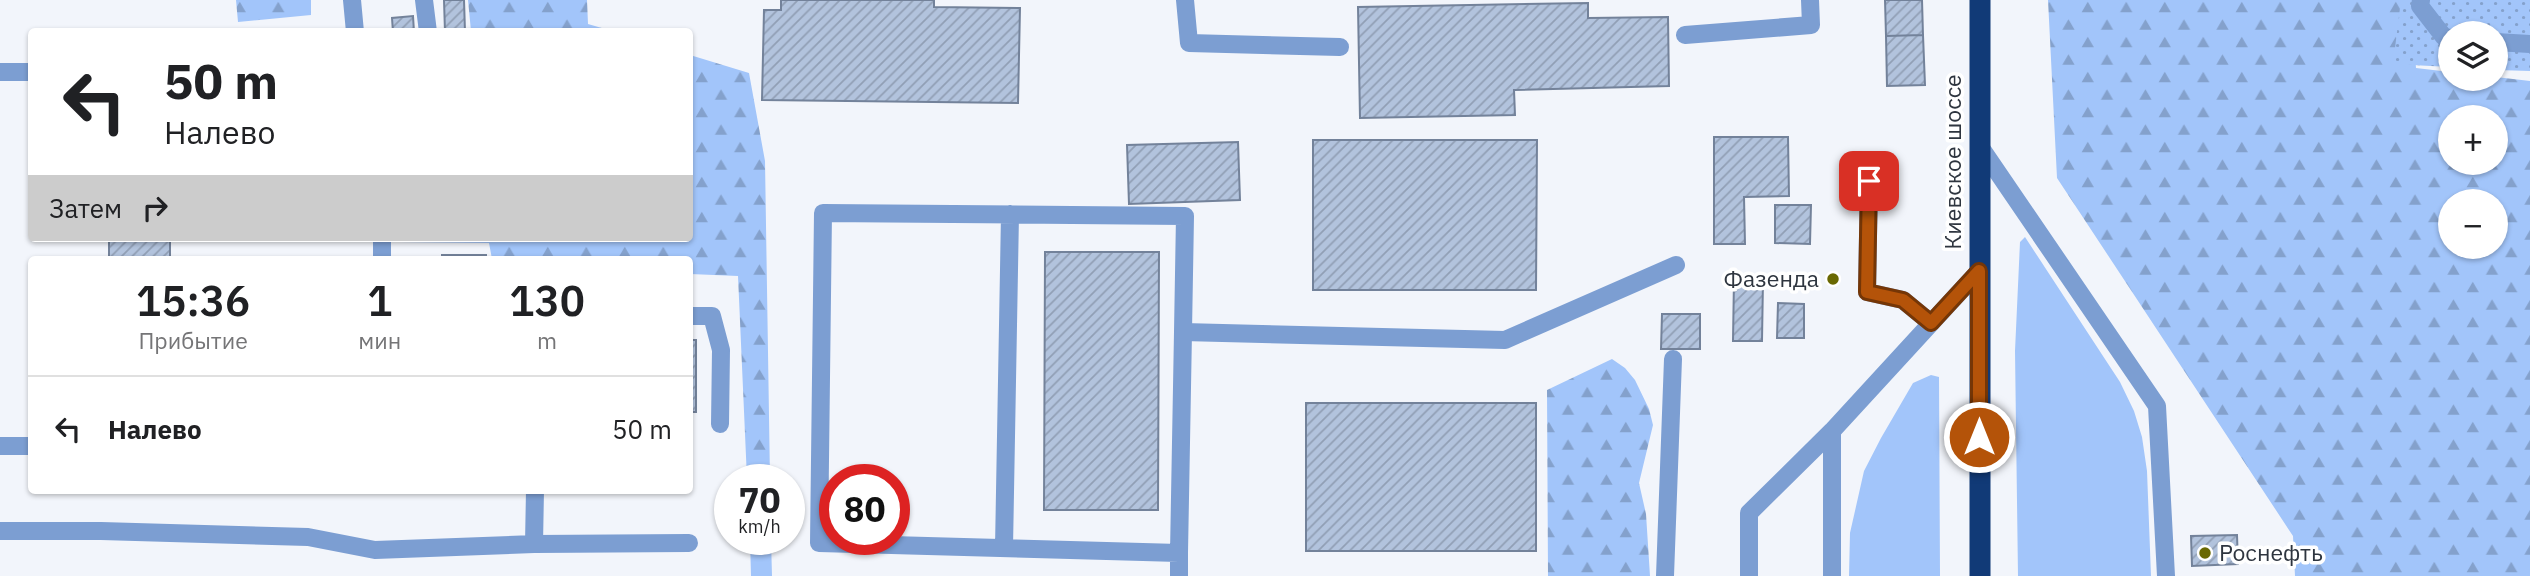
<!DOCTYPE html>
<html lang="ru">
<head>
<meta charset="utf-8">
<style>
	:root { --surface:#fff; --page:#f6f6f6; --text:#202124; --muted:#757577; --line:#e0e0e0 }
	body { margin:0; font-family:"IBM Plex Sans",sans-serif; background:var(--page); color:var(--text); height:100vh; display:flex; flex-direction:column; font-size:26px; white-space:nowrap }
	* { box-sizing:border-box; margin:0 }
	p { font-size:23px; color:var(--muted) }
	.icon { flex:none; width:38px; height:38px; fill:none; stroke:currentColor; stroke-width:2; stroke-linecap:round; stroke-linejoin:round }
	.map { position:relative; flex:1; overflow:hidden }
	.drawer { position:absolute; left:28px; top:256px; width:665px; height:238px; display:flex; flex-direction:column; background:var(--surface); border-radius:7px; box-shadow:0 2px 5px #0004 }
	.drawer>* { flex:none }
	.top-card { position:absolute; left:28px; top:28px; width:665px; height:214px; border-radius:7px; box-shadow:0 2px 5px #0004; background:#fff; color:var(--text); overflow:hidden }
	.buttons { position:absolute; left:2438px; top:21px; display:grid; gap:14px }
	.buttons a { display:grid; place-items:center; width:70px; height:70px; border-radius:50%; background:var(--surface); box-shadow:0 2px 5px #0004; font-size:35px }
	.speed { position:absolute; left:714px; top:464px; display:flex; gap:14px; font-size:35px; font-weight:700; text-align:center }
	.speed>* { display:grid; place-content:center; width:91px; height:91px; border-radius:50%; background:var(--surface); box-shadow:0 2px 5px #0004; line-height:1 }
	.speed small { font-size:18px; font-weight:400 }
	.speed .limit { border:10px solid #d22; background:#fff; color:#111 }
	.pin { position:absolute; display:grid; place-items:center; width:60px; height:60px; color:#fff; margin:-30px; border-radius:14px; box-shadow:0 4px 10px #0006 }
	.me { position:absolute; width:77px; margin:-38px; rotate:0deg; stroke-linejoin:round; filter:drop-shadow(0 0 5px #0008) }
	.turn { display:flex; align-items:center; gap:24px; height:147px; padding:0 21px; font-size:32px }
	.turn .icon { width:91px; height:91px; stroke-width:2.5 }
	.turn b { display:block; font-size:49px; line-height:60px }
	.then { display:flex; align-items:center; height:66px; padding:0 21px; background:#0003; gap:14px; font-size:26px }
	.eta { display:flex; justify-content:space-evenly; align-items:center; height:119px; text-align:center }
	.eta b { font-size:42px; font-weight:600; line-height:49px }
	ul { padding:0; list-style:none }
	li { display:flex; align-items:center; gap:21px; height:105px; padding:0 21px; border-top:2px solid var(--line) }
	li div { flex:1 }
	li b { display:block; font-size:26px }
	li em { font-style:normal }
	.map>svg:first-child { display:block }
	.grass { fill:#a2c5fa }
	.forest { fill:url(#forest-firs); fill-rule:evenodd }
	.garden { fill:url(#garden-dots) }
	.building { fill:url(#building-hatch); stroke:#73829a; stroke-width:2 }
	.lines { fill:none; stroke-linecap:round; stroke-linejoin:round }
	.minor { stroke:#7c9ed2; stroke-width:18 }
	.highway { stroke:#113a77; stroke-width:21 }
	.route-casing { stroke:#753606; stroke-width:18 }
	.route { stroke:#b45309; stroke-width:12 }
	.poi-dot { fill:#696802; stroke:#fff; stroke-width:2.5 }
	.labels { text-anchor:middle; stroke-width:7; stroke-linejoin:round; paint-order:stroke }
	.street-label { font-size:23px; fill:#2e353f; stroke:#fff }
	.poi-label { font-size:23px; fill:#2e353f; stroke:#fff; text-anchor:end }
</style>
</head>
<body>
<div class="map">
<svg width="2530" height="576" viewBox="0 0 2530 576">
	<defs>
		<pattern id="forest-firs" width="22" height="20" patternUnits="userSpaceOnUse" patternTransform="scale(1.75)"><rect width="22" height="20" fill="#a2c5fa"/><path d="M5 1l3.5 6h-7zM16 11l3.5 6h-7z" fill="#84a1cc"/></pattern>
		<pattern id="garden-dots" width="8" height="8" patternUnits="userSpaceOnUse" patternTransform="scale(1.75)"><rect width="8" height="8" fill="#a2c5fa"/><path d="M2 2h.1M6 6h.1" fill="none" stroke="#84a1cc" stroke-width="1.8" stroke-linecap="round"/></pattern>
		<pattern id="building-hatch" width="6" height="6" patternUnits="userSpaceOnUse" patternTransform="scale(1.75)"><rect width="6" height="6" fill="#b2c3dd"/><path d="M-1 1l2-2M0 6l6-6M5 7l2-2" fill="none" stroke="#919fb5"/></pattern>
	</defs>
	<rect width="100%" height="100%" fill="#f2f5fb"/>
	<path class="grass" d="M2025,237L2120,382L2134,411L2142,437L2147,471L2151,576H2018L2015,351L2020,242Z
		M1931,375L1939,377L1940,576H1849L1850,533L1864,471L1881,438L1913,383Z"/>
	<path class="forest" d="M236,0H311V15L238,22Z
		M468,0H587L588,24L612,31H471Z
		M2048,0H2411L2416,68L2450,72V79L2496,77L2530,81V576H2295L2293,536L2057,178ZM2450,117H2496V163H2450ZM2450,201H2496V247H2450Z
		M690,55L749,73L765,161L770,479H747L738,276L690,274V259H492L489,243L399,242L405,238H690Z
		M1612,359L1625,368L1635,380L1649,409L1653,425L1639,483L1646,514L1650,576H1548L1547,390Z
		M750,539H771L772,576H751Z"/>
	<path class="garden" d="M2401,0H2530V71L2496,70V33H2450V67L2393,64Z"/>
	<path class="building" d="M444,0H464L465,32H445Z
		M781,0H934V7L1020,8L1018,103L762,100L764,10H781Z
		M1885,0H1922L1923,35L1886,36Z
		M1588,3V18L1668,17L1669,86L1514,90L1515,115L1360,118L1358,7Z
		M413,16L414,32H393L392,18Z
		M1923,35L1925,85L1887,86L1886,36Z
		M1714,137H1788L1789,196L1744,197L1745,244H1714Z
		M1313,140H1537L1536,290H1313Z
		M1238,142L1240,200L1129,204L1127,145Z
		M1775,205H1811L1810,244L1775,243Z
		M109,238H170V259H109Z
		M1045,252H1159L1158,510H1044Z
		M442,255H486V259H442Z
		M1734,279L1763,280L1762,341H1733Z
		M1778,303L1804,304V338H1777Z
		M1662,314H1700V349H1661Z
		M690,340H696V412H690Z
		M1306,403H1536V551H1306Z
		M2237,535L2238,564L2192,566L2191,536Z"/>
	<g class="lines">
		<path class="minor" d="M352,0L355,32
			M424,0L428,32
			M1185,0L1189,43L1340,47
			M2421,0L2420,6L2444,37L2450,38
			M1685,35L1811,25L1810,0
			M2496,42L2530,44
			M0,72H32
			M1979,145L2157,406L2166,576
			M1869,181L1867,292L1903,300L1931,323
			M382,259V238
			M690,316H712L721,350L720,424
			M1183,332L1185,216L823,213L819,543L1179,553L1183,332L1505,340L1676,265
			M1832,431V576
			M0,446H32
			M0,531H101L308,537L375,550L534,544L689,543
			M534,544L535,490
			M1004,548L1010,214
			M1179,576V553
			M1665,576L1673,359
			M1749,576V513L1832,431L1979,271"/>
		<path class="highway" d="M1980,576V0"/>
	</g>
	<g class="lines">
		<g class="route-casing">
			<path id="route" d="M1869,181L1867,292L1903,300L1931,323L1979,271V437"/>
		</g>
		<use href="#route" class="route"/>
	</g>
	<g class="poi-dot">
		<circle cx="1833" cy="279" r="7"/>
		<circle cx="2205" cy="553" r="7"/>
	</g>
	<g class="labels">
		<g class="street-label">
			<text transform="translate(1953 162) rotate(-90)" y="8">Киевское шоссе</text>
		</g>
		<g class="poi-label">
			<text x="1819" y="287">Фазенда</text>
			<text x="2219" y="561" text-anchor="start">Роснефть</text>
		</g>
	</g>
</svg>
<div class="buttons">
<a><svg class="icon" aria-label="layers" viewBox="0 0 24 24"><path d="M12 4l9 5-9 5-9-5zM3 14l9 5 9-5"/></svg></a>
<a>+</a>
<a>−</a>
</div>
<div class="speed"><div>70<small>km/h</small></div><div class="limit">80</div></div>
<div class="pin" style="left:1869px;top:181px;background:#d93025"><svg class="icon" aria-label="arrive" viewBox="0 0 24 24"><path d="M6 21V4h12l-3 4 3 4H6"/></svg></div>
<svg class="me" style="left:1979px;top:437px" viewBox="-20 -20 40 40"><circle r="17" fill="#b45309" stroke="#fff" stroke-width="3"/><path d="M0-11L8 9 0 5-8 9z" fill="#fff"/></svg>
<div class="top-card">
<div class="turn"><svg class="icon" aria-label="left" viewBox="0 0 24 24"><path d="M17 20v-9H6M10 6l-5 5 5 5"/></svg><div><b>50 m</b>Налево</div></div>
<div class="then">Затем<svg class="icon" aria-label="right" viewBox="0 0 24 24"><path d="M7 20v-9h11M14 6l5 5-5 5"/></svg></div>
</div>
<section class="drawer">
<div class="eta">
<div><b>15:36</b><p>Прибытие</p></div>
<div><b>1</b><p>мин</p></div>
<div><b>130</b><p>m</p></div>
</div>
<ul>
<li><svg class="icon" aria-label="left" viewBox="0 0 24 24"><path d="M17 20v-9H6M10 6l-5 5 5 5"/></svg><div><b>Налево</b></div><em>50 m</em></li>
</ul>
</section>
</div>
</body>
</html>
